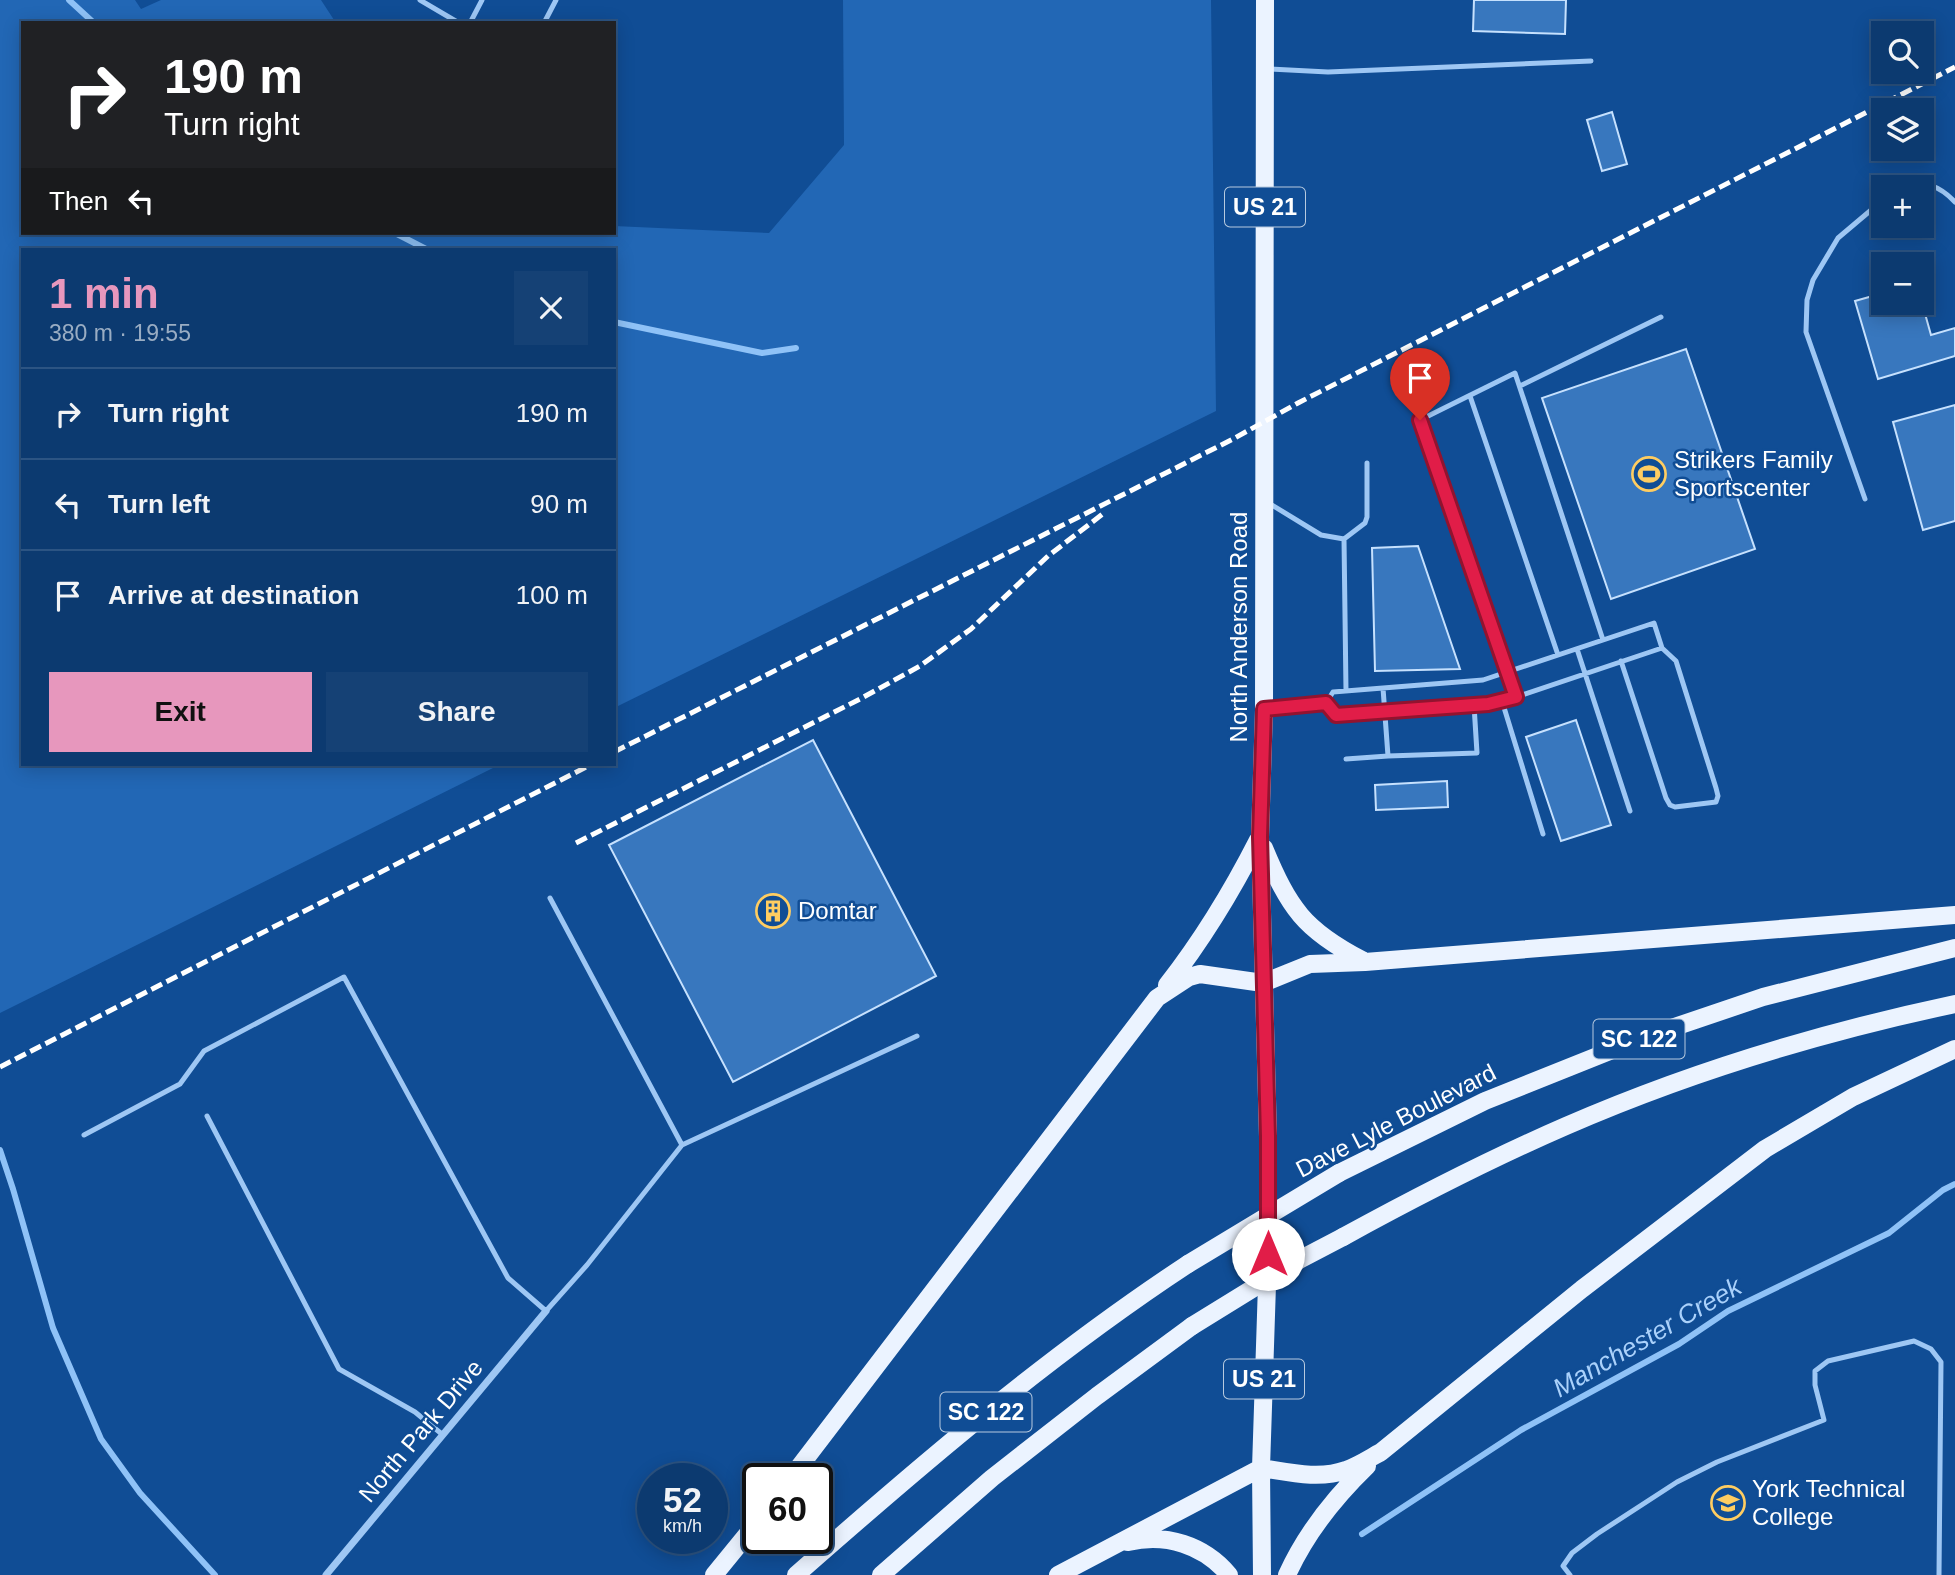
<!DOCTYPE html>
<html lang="en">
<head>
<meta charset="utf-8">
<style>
	:root { --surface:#0c3a70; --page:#154175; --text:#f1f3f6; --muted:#9aadc3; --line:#2c5483; --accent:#e797bd }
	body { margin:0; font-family:Helvetica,sans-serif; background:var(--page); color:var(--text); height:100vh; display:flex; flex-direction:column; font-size:26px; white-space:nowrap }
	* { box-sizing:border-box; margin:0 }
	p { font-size:23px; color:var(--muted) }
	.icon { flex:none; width:38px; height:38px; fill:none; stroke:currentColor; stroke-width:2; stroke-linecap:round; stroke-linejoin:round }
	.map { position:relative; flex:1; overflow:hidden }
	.drawer { position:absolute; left:21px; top:248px; width:595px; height:518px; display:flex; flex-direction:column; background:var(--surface); border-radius:0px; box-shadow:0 4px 18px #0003,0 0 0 2px var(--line) }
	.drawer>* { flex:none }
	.banner { position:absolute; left:21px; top:21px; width:595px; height:214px; border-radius:0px; box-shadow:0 4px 18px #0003,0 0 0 2px var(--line); background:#202124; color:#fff; overflow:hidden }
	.fabs { position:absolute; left:1871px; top:21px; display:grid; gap:14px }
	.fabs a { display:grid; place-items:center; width:63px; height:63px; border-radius:0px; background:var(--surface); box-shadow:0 4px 18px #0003,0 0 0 2px var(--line); font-size:35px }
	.speed { position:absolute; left:637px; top:1463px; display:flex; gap:14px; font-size:35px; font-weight:700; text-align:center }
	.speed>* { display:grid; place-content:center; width:91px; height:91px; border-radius:50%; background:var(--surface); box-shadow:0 4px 18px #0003,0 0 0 2px var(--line); line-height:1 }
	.speed small { font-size:18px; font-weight:400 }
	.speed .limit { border:4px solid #111; border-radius:10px; background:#fff; color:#111 }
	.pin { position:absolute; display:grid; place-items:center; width:60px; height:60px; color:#fff; margin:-72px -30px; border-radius:50% 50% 50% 0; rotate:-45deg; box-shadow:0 0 7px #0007 }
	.pin .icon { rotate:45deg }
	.me { position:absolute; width:77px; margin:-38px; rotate:0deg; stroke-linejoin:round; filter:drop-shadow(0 0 5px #0008) }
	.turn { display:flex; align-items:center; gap:24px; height:147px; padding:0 28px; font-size:32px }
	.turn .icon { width:91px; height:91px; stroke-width:2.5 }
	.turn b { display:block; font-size:49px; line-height:60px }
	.then { display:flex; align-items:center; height:66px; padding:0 28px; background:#0003; gap:14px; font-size:26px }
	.round { display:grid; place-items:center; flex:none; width:74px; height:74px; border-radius:0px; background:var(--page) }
	.head { display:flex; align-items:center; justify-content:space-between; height:119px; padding:0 28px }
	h1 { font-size:42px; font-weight:700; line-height:52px; color:var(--accent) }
	.primary-button { display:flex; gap:14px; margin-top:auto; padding:14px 28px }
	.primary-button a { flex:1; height:80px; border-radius:0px; background:var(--accent); color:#111; font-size:28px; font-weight:700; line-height:80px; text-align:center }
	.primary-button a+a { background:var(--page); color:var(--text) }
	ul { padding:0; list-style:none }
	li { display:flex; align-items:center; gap:21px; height:91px; padding:0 28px; border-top:2px solid var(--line) }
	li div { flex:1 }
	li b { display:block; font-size:26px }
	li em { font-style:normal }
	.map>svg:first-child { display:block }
	.green { fill:#2267b5 }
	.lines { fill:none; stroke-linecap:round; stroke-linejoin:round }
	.stream { stroke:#8fc2f7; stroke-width:6 }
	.building { fill:#3877be; stroke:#c6e1fe; stroke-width:2 }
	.lane { stroke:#9ec7f4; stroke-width:5 }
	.street { stroke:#9ec7f4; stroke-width:7 }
	.primary { stroke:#ebf3ff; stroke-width:18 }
	.rail { stroke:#fff; stroke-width:5; stroke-dasharray:12 5; stroke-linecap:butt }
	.primary-bridge { stroke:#ebf3ff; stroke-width:18 }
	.route-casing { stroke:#92132f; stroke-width:18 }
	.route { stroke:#e11d48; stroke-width:12 }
	.labels { text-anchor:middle; stroke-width:5; stroke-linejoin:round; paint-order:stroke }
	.shield { fill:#104d95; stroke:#b7cadf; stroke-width:2 }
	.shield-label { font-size:23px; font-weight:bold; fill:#fff }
	.poi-label { font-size:24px; fill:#fff; stroke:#104d95; text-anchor:start }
	.street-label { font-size:24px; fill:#fff; stroke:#104d95 }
	.water-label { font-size:26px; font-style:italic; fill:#aad1fb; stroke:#104d95 }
</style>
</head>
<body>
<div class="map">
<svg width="1955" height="1575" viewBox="0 0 1955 1575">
	<rect width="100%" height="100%" fill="#104d95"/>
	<path class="green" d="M0,0H135L141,9L161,0H321L336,23H23V233H614V226L769,233L844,145L843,0H1211L1216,411L614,708V250H23V765H499L0,1013Z"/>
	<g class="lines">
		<path class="stream" d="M69,0L94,23
			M395,233L428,250
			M614,322L762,353L796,348
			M0,1150L13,1189L53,1328L101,1439L140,1493L215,1575
			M1362,1534L1521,1430L1679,1344L1728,1311L1889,1233L1943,1190L1955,1184"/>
	</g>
	<path class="building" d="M1474,0H1566L1565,34L1473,31Z
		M1612,112L1627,164L1602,171L1587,120Z
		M1883,293V303H1922L1931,335L1955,328V356L1878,379L1855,301Z
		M1686,349L1755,549L1611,599L1542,398Z
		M1955,405V521L1923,530L1893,422Z
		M1418,546L1460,669L1375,671L1372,548Z
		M1576,720L1611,825L1561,841L1526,737Z
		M813,740L936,976L733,1082L609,845Z
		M1447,781L1448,807L1376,810L1375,785Z"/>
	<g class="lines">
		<path class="lane" d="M420,0L459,23
			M470,23L482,0
			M544,23L556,0
			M1268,69L1328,72L1591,61
			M1903,187C1922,177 1942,188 1955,202
			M1520,386L1661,317
			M1470,396L1558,655
			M1865,499L1806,332L1807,300L1813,280L1838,238L1883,200
			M1267,502L1321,535L1344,539L1346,691
			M1344,539L1365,523L1367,517V463
			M1577,649L1630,811
			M1383,688L1388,756L1477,753L1474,705
			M1516,697L1420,420L1515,373L1603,640
			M1502,701L1543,834
			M1326,703L1333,692L1483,680L1654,623L1662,648L1676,661L1716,788L1718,796L1716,802L1675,807L1670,805L1666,798L1621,661
			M1326,703L1337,715L1488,704L1510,699L1662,648
			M1267,709L1326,703
			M1346,759L1388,756
			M207,1116L339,1369L415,1412L443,1435
			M84,1135L180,1084L204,1051L344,977L508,1278L546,1311L587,1265L682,1145L550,898
			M682,1145L917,1036
			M1570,1575L1563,1566L1572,1553L1597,1534L1677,1482L1717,1462L1824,1420L1815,1385V1371L1828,1361L1914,1341L1931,1349L1941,1362L1939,1575"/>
		<path class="street" d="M326,1575L546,1311"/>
		<path class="primary" d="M1264,848C1289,908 1304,930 1362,960
			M1167,985C1203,939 1232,891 1258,840
			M1339,1173L1485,1101L1645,1037L1763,997L1955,948
			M1343,1237C1416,1197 1490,1159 1566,1126C1690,1072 1823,1032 1955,1004
			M790,1479L1157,998L1189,977L1200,974L1263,983L1310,964L1365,962L1955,915
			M1128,1542C1166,1533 1204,1545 1229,1575
			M714,1575L758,1521
			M796,1575C921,1465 1048,1356 1188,1264
			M881,1575L992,1478L1097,1396L1192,1326
			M1058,1575L1261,1468C1288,1472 1319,1480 1346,1470C1358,1466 1370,1458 1381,1452L1582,1289L1765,1149L1853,1097L1955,1049
			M1262,1575L1261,1468L1268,1254V1136L1260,837L1264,710L1265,0
			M1287,1575C1306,1533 1334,1498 1367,1466"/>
		<path class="rail" d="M614,752L1233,439L1298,403L1955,67
			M576,843L860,699L920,666L971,629L1048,556L1104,513
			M0,1067L590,765"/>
		<path class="primary-bridge" d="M1188,1264L1339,1173
			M1192,1326L1299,1260L1343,1237"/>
	</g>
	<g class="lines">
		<g class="route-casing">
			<path id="route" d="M1268,1254V1136L1260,837L1264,709L1326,703L1336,715L1488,704L1516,697L1420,420"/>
		</g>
		<use href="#route" class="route"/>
	</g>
	<defs>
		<g id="stadium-ring" transform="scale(1.75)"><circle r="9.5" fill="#104d95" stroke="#ffcd61" stroke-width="1.5"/><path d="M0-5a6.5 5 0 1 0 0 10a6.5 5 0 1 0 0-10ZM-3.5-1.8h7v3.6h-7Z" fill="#ffcd61"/></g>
		<g id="building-ring" transform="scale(1.75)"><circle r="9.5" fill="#104d95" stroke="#ffcd61" stroke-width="1.5"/><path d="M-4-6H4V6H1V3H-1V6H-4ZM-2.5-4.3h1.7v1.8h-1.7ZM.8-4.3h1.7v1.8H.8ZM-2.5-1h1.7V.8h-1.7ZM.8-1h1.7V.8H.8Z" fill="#ffcd61"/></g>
		<g id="university-ring" transform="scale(1.75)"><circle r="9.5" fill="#104d95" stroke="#ffcd61" stroke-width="1.5"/><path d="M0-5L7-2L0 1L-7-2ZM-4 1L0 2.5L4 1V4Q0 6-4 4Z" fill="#ffcd61"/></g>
	</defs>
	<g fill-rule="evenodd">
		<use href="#stadium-ring" x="1649" y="474"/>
		<use href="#building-ring" x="773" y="911"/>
		<use href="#university-ring" x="1728" y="1503"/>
	</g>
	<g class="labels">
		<g class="shield">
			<rect x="1225" y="187.5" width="80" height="39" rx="5"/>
			<rect x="1593.5" y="1019.5" width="91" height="39" rx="5"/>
			<rect x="1224" y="1359.5" width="80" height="39" rx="5"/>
			<rect x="940.5" y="1392.5" width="91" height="39" rx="5"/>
		</g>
		<g class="shield-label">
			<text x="1265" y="215">US 21</text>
			<text x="1639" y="1047">SC 122</text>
			<text x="1264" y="1387">US 21</text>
			<text x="986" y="1420">SC 122</text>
		</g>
		<g class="poi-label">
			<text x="1674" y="468">Strikers Family<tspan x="1674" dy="28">Sportscenter</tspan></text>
			<text x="798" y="919">Domtar</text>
			<text x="1752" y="1497">York Technical<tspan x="1752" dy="28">College</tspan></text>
		</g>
		<g class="street-label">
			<text transform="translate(1239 627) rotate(-90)" y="8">North Anderson Road</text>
			<text transform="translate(1396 1121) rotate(-27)" y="8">Dave Lyle Boulevard</text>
			<text transform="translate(421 1431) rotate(-50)" y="8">North Park Drive</text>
		</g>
		<g class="water-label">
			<text transform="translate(1647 1337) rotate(-30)" y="9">Manchester Creek</text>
		</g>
	</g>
</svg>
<div class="fabs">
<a><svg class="icon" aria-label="search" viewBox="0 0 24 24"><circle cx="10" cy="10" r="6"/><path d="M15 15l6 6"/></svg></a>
<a><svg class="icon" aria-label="layers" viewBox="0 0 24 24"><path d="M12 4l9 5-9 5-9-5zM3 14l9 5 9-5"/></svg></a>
<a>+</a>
<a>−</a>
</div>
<div class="speed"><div>52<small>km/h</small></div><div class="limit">60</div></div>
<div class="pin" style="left:1420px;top:420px;background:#d93025"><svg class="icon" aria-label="arrive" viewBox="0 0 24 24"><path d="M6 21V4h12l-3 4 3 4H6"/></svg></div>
<svg class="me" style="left:1268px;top:1254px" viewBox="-20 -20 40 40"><circle r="19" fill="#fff"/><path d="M0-13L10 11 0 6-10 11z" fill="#e11d48"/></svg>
<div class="banner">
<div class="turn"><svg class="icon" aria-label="right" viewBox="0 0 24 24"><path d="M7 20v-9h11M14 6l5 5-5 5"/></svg><div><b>190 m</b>Turn right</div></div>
<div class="then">Then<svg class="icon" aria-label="left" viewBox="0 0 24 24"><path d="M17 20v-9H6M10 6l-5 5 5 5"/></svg></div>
</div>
<section class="drawer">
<div class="head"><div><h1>1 min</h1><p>380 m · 19:55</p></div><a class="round"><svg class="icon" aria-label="close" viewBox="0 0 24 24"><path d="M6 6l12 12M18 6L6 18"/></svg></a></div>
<ul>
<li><svg class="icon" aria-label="right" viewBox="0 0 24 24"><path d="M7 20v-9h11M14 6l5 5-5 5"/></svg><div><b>Turn right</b></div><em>190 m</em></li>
<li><svg class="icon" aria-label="left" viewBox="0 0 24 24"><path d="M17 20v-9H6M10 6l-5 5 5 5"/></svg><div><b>Turn left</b></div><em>90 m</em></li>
<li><svg class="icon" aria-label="arrive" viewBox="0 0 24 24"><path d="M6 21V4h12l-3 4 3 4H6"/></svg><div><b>Arrive at destination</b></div><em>100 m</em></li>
</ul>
<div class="primary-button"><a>Exit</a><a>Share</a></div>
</section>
</div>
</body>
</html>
